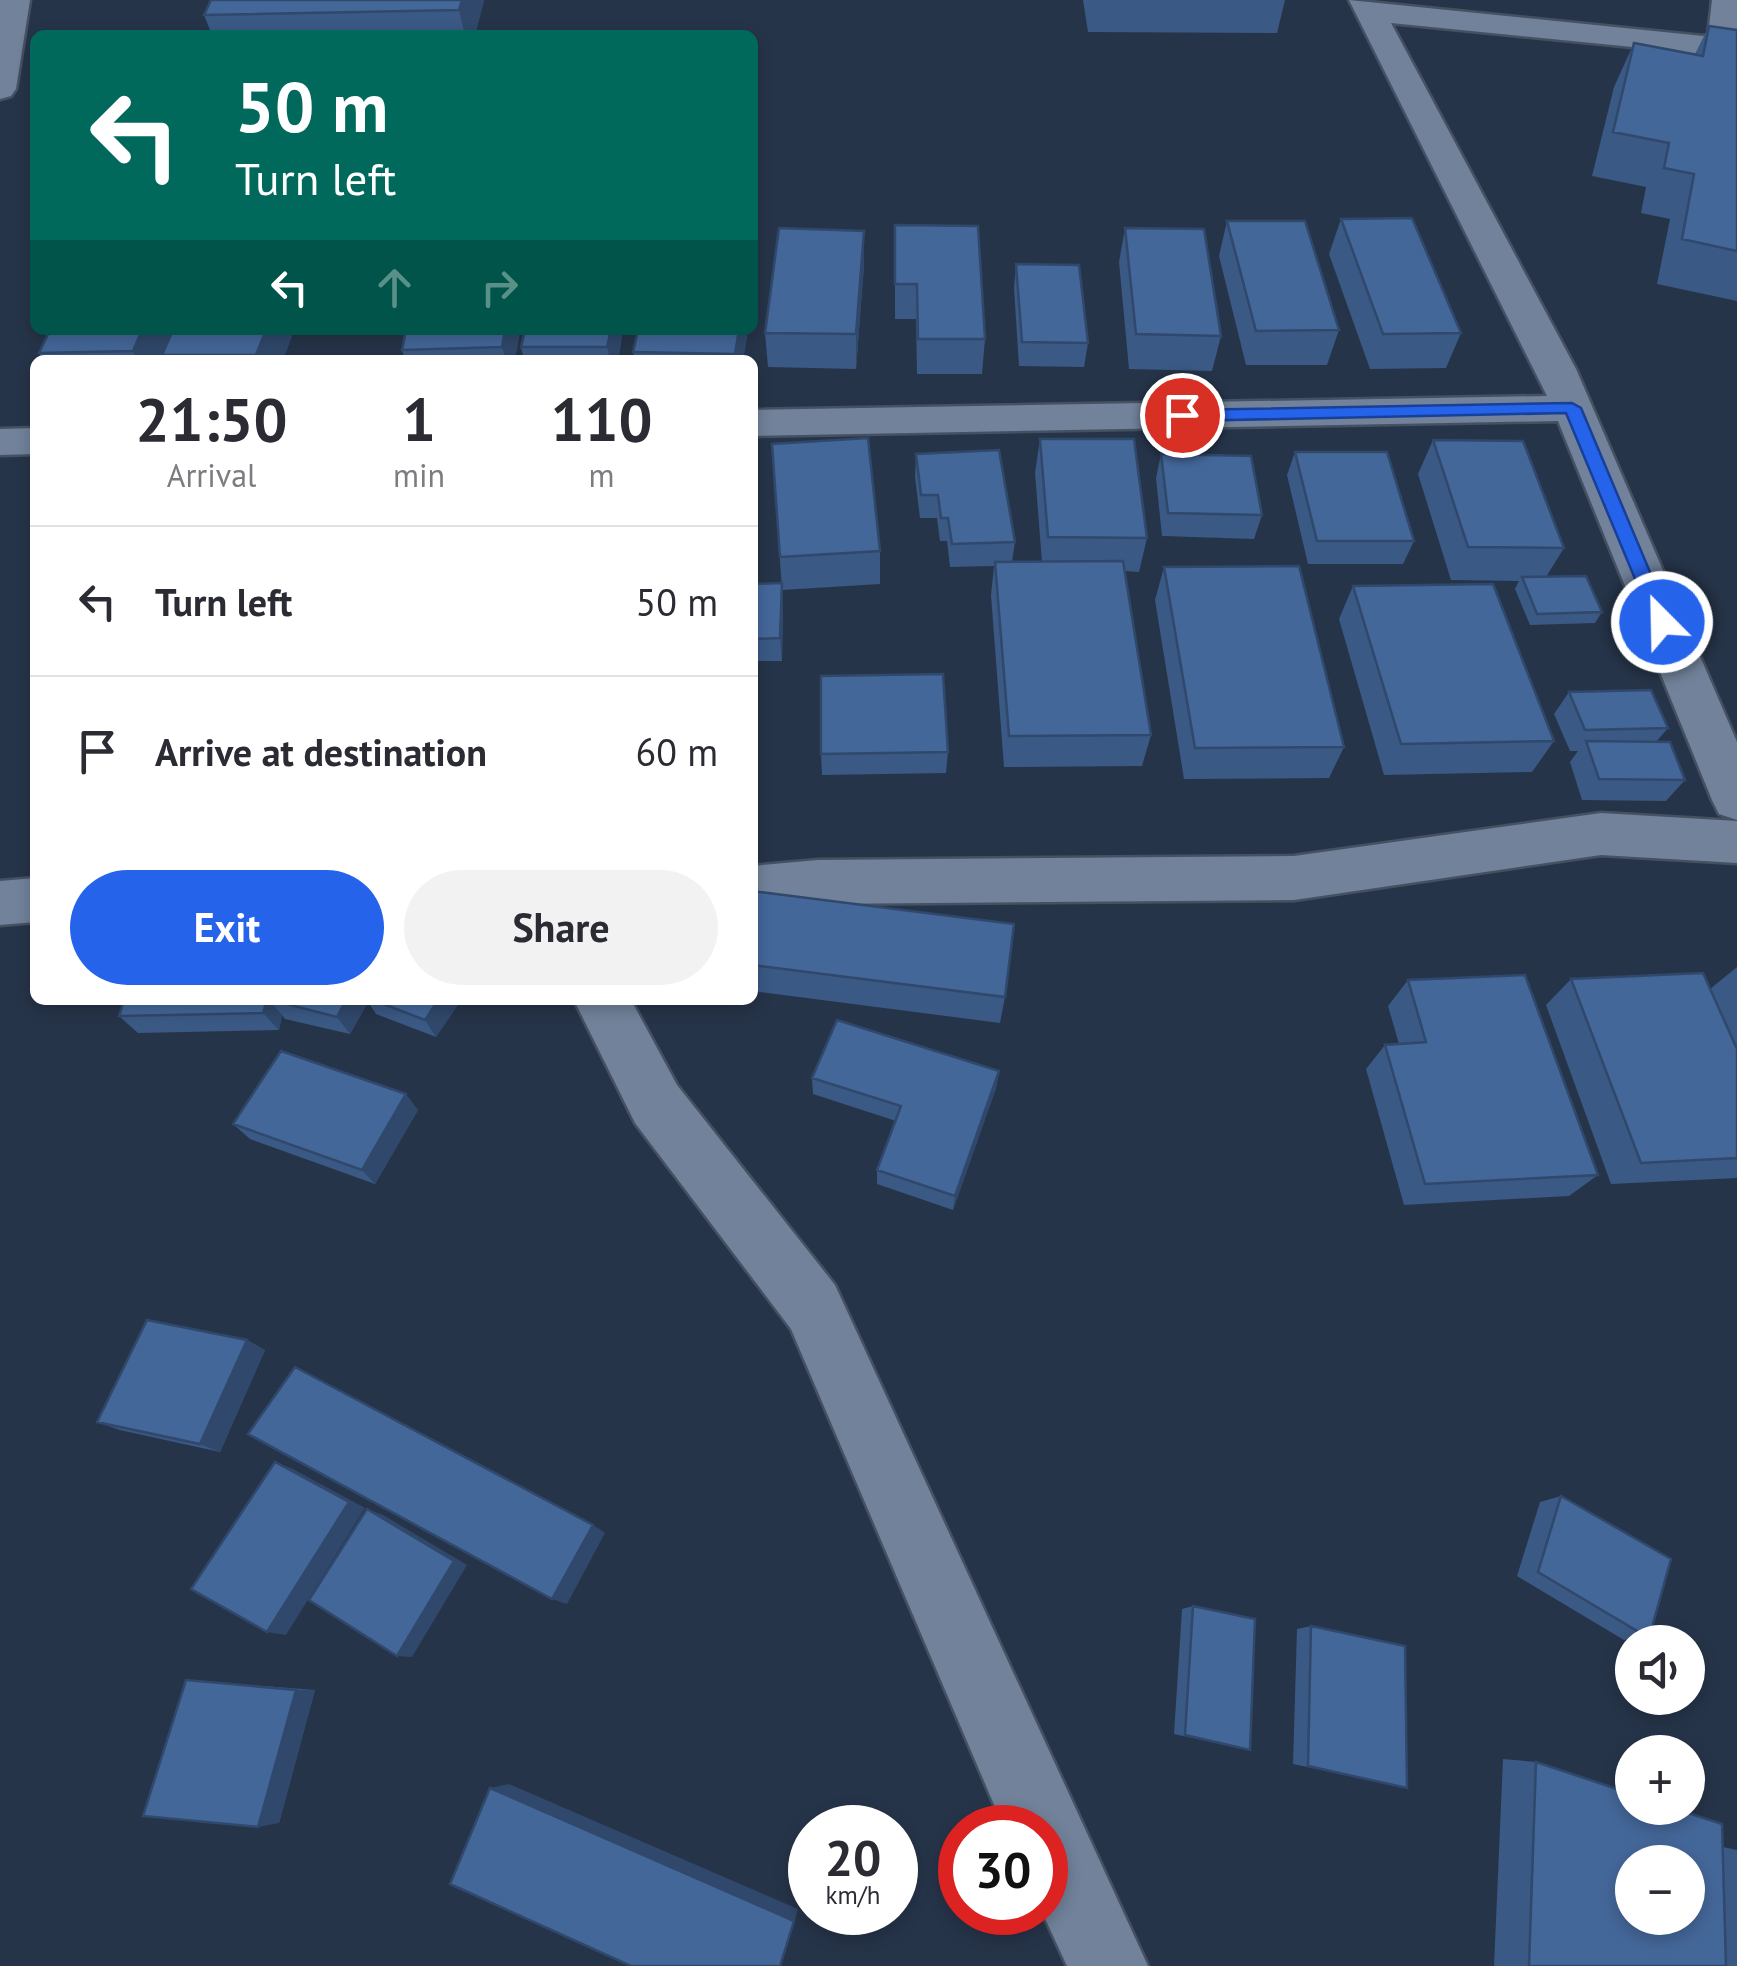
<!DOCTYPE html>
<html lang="en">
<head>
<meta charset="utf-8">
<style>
	:root { --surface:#fff; --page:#f2f2f3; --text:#2b2b33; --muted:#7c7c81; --line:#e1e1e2; --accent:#2563eb }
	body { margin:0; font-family:"PT Sans",sans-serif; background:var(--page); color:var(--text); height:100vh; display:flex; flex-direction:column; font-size:38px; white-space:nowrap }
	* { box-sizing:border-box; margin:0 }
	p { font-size:32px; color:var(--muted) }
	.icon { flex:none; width:55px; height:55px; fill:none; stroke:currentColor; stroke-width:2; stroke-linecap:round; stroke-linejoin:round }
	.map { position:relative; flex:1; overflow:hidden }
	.side { position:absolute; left:30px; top:355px; width:728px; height:650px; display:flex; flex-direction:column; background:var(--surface); border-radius:15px; box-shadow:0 5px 15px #0003 }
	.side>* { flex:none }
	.top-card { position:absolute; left:30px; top:30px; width:728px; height:305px; border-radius:15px; box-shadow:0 5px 15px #0003; background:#00695c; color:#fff; overflow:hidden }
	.controls { position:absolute; left:1615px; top:1625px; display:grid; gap:20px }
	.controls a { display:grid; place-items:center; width:90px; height:90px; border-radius:50%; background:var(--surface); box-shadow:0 5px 15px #0003; font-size:50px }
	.speed { position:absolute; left:788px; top:1805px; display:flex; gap:20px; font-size:50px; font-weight:700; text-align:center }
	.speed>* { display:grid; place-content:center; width:130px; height:130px; border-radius:50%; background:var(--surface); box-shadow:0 5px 15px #0003; line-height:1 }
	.speed small { font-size:25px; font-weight:400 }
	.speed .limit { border:15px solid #d22; background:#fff; color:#111 }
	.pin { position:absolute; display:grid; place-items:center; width:85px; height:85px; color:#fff; margin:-42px; border:5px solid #fff; border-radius:50%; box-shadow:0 2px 10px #0007 }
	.me { position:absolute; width:110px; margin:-55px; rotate:337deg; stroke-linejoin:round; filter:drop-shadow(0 0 8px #0008) }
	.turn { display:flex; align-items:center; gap:35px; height:210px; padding:0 40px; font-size:45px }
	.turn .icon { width:130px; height:130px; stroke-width:2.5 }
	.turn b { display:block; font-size:70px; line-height:85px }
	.lanes { display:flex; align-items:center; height:95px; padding:0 40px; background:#0003; justify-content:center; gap:50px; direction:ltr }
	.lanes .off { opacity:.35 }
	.eta { display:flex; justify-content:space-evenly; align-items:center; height:170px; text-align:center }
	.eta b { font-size:60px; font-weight:600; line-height:70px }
	.cta { display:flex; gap:20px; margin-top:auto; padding:20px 40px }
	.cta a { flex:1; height:115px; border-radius:60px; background:var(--accent); color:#fff; font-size:40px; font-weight:600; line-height:115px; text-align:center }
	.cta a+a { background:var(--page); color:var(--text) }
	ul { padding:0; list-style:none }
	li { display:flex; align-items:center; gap:30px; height:150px; padding:0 40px; border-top:2px solid var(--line) }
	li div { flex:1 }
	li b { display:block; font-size:38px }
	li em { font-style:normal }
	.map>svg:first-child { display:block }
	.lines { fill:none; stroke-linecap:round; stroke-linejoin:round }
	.minor-casing { stroke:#455162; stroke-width:5 }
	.minor { fill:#71829a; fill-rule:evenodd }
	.wall { fill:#3a5984 }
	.shaded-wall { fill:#30486b }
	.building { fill:#446799; stroke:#30486b; stroke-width:2.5; fill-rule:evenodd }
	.route { fill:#2563eb; stroke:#184099; stroke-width:2.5 }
</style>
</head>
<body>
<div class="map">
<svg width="1737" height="1966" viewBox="0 0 1737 1966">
	<rect width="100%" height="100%" fill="#263449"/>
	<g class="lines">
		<g class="minor-casing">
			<path id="minor" d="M0,0H30L16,89L11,96L0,99Z
				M1349,0L1703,36L1708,35L1712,0H1737V39L1727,51L1703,54L1391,23L1576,369L1737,742V820L1719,814L1712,800L1558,421L752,436V410L1547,396Z
				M35,428V454L0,455V429Z
				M1601,813L1737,821V863L1601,855L1294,900L818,904L752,910V866L818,860L1294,856Z
				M35,878V922L0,925V881Z
				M574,1000H631L677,1085L835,1285L1148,1966H1067L1042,1912H1045V1828H1004L791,1329L635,1123Z"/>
		</g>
		<use href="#minor" class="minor"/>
	</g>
	<path class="wall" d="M484,0L475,35H212L204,15Z
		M1083,0H1285L1277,33L1088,32Z
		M1709,26L1737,30V301L1657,284L1670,219L1641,213L1646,187L1592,176L1614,87L1634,43L1695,54Z
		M1341,219L1461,333L1446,368L1370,369L1329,254Z
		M1227,221L1339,330L1327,365H1246L1219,256Z
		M895,225L985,339L982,374H917L916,319H895Z
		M1125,228L1221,336L1212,371L1129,369L1119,262Z
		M1016,264L1088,343L1084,367L1019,366L1014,288Z
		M864,265L856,369L768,367L765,333Z
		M50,330H294L283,360H164L163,358L162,360H43L39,353Z
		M520,330L515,360H405L402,350Z
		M525,330H623L618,360H524L521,347Z
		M748,330L743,360H635L633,352Z
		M752,435L756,458V554H752Z
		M1040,439L1147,538L1139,572L1125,571L1151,735L1142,766L1004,767L991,595L994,566L950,567L947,541H940L937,518H920L915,477L916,454L1015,542L1012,562H1042L1035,473Z
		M1433,440L1564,548L1546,577L1602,612L1595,623L1530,625L1515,589L1519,581L1451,580L1418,474Z
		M772,444L880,551V584L782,590Z
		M1295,452L1414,541L1403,564H1308L1287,475Z
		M1161,454L1262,515L1254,539L1162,536L1156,478Z
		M1164,567L1344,747L1329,778L1184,779L1155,600Z
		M752,584L783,606L782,661H752Z
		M1353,586L1554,741L1532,772L1384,775L1339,619Z
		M1569,692L1668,728L1656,742L1685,780L1666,801L1582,800L1570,762L1578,751H1570L1554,714Z
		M948,752L946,773L822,775L821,754Z
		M752,891L1005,997L1000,1023L752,991Z
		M1737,967V1178L1611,1184L1546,1005L1571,979L1710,989Z
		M1408,980L1598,1175L1569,1196L1404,1205L1366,1069L1385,1045L1399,1044L1388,1006Z
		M124,1000H461L436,1037L376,1014L368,1002L350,1034L285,1019L282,1015L279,1030L138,1033L119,1016Z
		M999,1071L996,1088L953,1210L877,1184V1170L896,1121L813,1094L812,1078Z
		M418,1110L375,1184L250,1139L233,1124Z
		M247,1340L265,1350L220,1452L120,1430L97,1422Z
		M1561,1496L1649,1638L1624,1640L1517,1576L1540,1502Z
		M1193,1606L1250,1750L1174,1734L1182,1609Z
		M1311,1626L1407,1788L1293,1764L1297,1629Z
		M186,1680L315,1690L279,1823Z
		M1503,1759L1536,1762L1723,1847L1737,1850V1966H1494Z"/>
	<path class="shaded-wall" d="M462,0H484L475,35H465L459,10Z
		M864,231V265L856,369V334Z
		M754,234L757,269L752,299V247Z
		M142,330H175L162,355V360H137L133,351Z
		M266,330H294L283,360H259L256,355Z
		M505,330H520L515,360H506L502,347Z
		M611,330H623L618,360H610L607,347Z
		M739,330H748L743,360H736Z
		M754,435L756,458V554L753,531Z
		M782,583L783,606L782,661L780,638Z
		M267,1000H286L270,1001L282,1015L279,1030L263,1013Z
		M346,1000H366L368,1002L350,1034L337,1017Z
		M438,1000H461L436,1037L425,1020Z
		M999,1071L996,1088L953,1210L955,1196Z
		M406,1094L418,1110L375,1184L362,1170Z
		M247,1340L265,1350L220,1452L200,1444Z
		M275,1462L293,1469L365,1508L286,1635L267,1632Z
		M367,1509L383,1515L467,1565L412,1657L397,1656Z
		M593,1525L605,1533L567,1604L552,1599Z
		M296,1690H315L279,1823L258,1827Z
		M509,1784L798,1909L781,1966L490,1788Z"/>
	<path class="building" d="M211,0H462L459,10L204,15Z
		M1709,26L1737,30V251L1682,239L1694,174L1664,168L1669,143L1613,132L1634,43L1703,56Z
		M1412,218L1461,333L1383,334L1341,219Z
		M1227,221H1305L1339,330L1256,331Z
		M895,225L978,226L985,339H918L917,284H895Z
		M779,228L864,231L856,334L765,333Z
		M1125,228L1204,229L1221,336L1136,334Z
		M1016,264L1079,265L1088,343L1022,342Z
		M50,330H142L133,351L39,353Z
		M173,330H266L256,355H162Z
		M406,330H505L502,347L402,350Z
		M525,330H611L607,347H521Z
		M638,330H739L735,354L633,352Z
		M752,435H754L752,531Z
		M868,438L880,551L780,557L772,444Z
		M1040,439H1134L1147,538L1048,537Z
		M1433,440L1523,441L1564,548L1468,547Z
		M999,450L1015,542L952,544L948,518H941L938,495H921L916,454Z
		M1295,452H1387L1414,541H1317Z
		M1161,454L1251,456L1262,515L1168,513Z
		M1123,561L1151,735L1009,736L995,562Z
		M1299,566L1344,747L1195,748L1164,567Z
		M1586,576L1602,612L1537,614L1522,577Z
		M782,583L780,638L752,639V584Z
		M1493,584L1554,741L1401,744L1353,586Z
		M943,674L948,752L821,754V676Z
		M1651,690L1668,728L1585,730L1569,692Z
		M1586,741L1670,742L1685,780L1599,779Z
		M752,891L1014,924L1005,997L752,965Z
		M1703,973L1737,1049V1158L1641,1163L1571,979Z
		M1525,975L1598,1175L1425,1184L1385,1045L1426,1042L1408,980Z
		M124,1000H267L263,1013L119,1016Z
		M271,1000H346L337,1017Z
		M373,1000H438L425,1020Z
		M837,1020L999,1071L955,1196L877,1170L901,1106L812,1078Z
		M281,1051L406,1094L362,1170L233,1124Z
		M147,1320L247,1340L200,1444L97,1422Z
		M295,1367L593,1525L552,1599L248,1434Z
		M275,1462L349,1502L267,1632L191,1589Z
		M1561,1496L1671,1559L1649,1638L1538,1572Z
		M367,1509L454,1561L397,1656L309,1600Z
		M1193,1606L1255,1619L1250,1750L1185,1735Z
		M1311,1626L1405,1646L1407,1788L1308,1766Z
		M186,1680L296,1690L258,1827L143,1816Z
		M1536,1762L1632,1794V1808H1673L1722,1824L1726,1966H1529ZM1632,1862H1688V1918H1632Z
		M490,1788L794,1921L780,1966H631L450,1884Z"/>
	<path class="route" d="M1572,403L1581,408L1671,622L1669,627L1662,629L1653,622L1566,413L1182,421L1173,415L1182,410Z"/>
</svg>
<div class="controls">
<a><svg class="icon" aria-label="sound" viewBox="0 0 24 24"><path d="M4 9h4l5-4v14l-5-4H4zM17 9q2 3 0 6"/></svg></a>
<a>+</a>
<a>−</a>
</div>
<div class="speed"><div>20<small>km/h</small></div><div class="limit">30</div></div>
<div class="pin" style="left:1182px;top:415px;background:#d93025"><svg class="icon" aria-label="arrive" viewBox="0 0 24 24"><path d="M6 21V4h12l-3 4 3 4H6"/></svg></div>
<svg class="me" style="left:1662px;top:622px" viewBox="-20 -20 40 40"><circle r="17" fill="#2563eb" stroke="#fff" stroke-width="3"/><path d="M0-11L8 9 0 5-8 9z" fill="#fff"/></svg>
<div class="top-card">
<div class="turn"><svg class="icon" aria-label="left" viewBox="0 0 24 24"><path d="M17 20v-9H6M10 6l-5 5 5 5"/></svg><div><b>50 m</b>Turn left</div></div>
<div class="lanes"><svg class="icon" aria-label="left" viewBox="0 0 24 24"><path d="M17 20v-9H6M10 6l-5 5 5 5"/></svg><svg class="icon off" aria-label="ahead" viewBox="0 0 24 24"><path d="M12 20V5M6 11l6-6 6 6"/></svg><svg class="icon off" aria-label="right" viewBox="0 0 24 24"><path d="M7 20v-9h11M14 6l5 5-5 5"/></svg></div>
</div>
<section class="side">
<div class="eta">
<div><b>21:50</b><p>Arrival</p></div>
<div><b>1</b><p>min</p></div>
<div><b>110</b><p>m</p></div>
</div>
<ul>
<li><svg class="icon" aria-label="left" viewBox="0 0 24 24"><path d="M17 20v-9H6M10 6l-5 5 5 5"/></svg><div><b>Turn left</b></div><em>50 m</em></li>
<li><svg class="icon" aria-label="arrive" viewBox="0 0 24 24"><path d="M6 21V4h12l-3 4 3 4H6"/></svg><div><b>Arrive at destination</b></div><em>60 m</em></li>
</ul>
<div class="cta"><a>Exit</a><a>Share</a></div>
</section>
</div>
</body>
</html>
